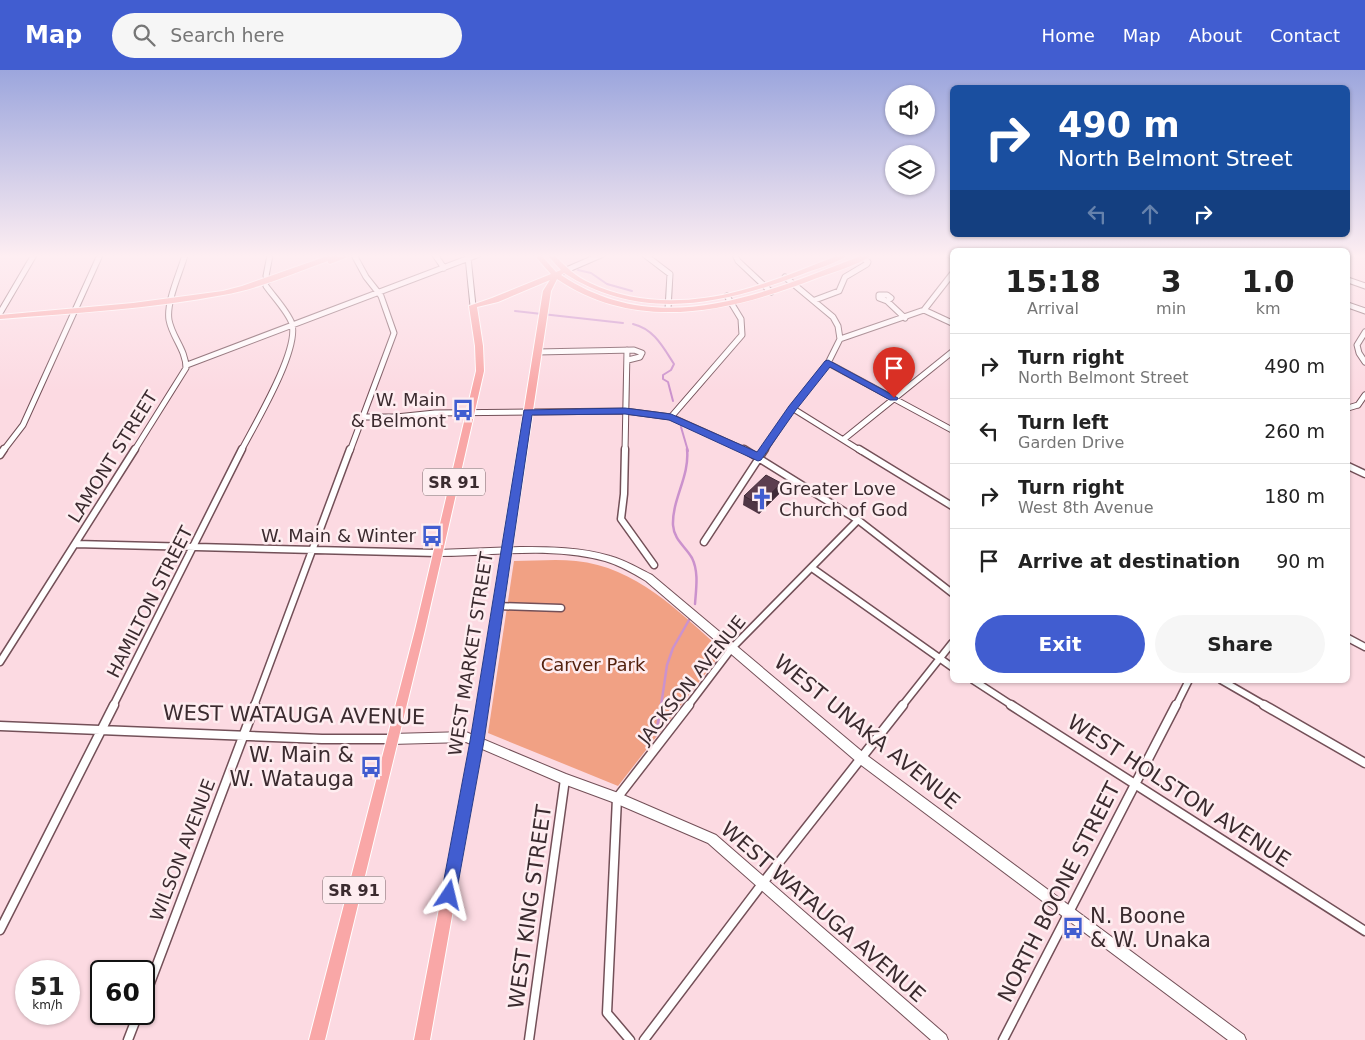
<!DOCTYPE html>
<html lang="en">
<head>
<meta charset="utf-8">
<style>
	:root { --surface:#fff; --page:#f6f6f6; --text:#222; --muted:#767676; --line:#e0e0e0; --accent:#415dd0 }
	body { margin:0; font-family:"DejaVu Sans",sans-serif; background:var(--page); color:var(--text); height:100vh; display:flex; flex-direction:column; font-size:19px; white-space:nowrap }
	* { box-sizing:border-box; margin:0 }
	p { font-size:16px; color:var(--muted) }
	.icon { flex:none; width:28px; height:28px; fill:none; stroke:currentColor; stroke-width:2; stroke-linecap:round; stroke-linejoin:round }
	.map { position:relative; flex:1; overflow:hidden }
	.sheet { position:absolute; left:950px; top:178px; width:400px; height:435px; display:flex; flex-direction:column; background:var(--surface); border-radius:8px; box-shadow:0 1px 4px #0004 }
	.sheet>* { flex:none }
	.banner { position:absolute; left:950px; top:15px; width:400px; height:152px; border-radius:8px; box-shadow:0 1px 4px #0004; background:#1a4fa0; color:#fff; overflow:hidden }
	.fabs { position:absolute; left:885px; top:15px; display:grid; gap:10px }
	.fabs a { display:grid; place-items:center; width:50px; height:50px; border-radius:50%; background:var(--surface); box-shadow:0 1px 4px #0004; font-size:25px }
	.speed { position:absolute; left:15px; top:890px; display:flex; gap:10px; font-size:25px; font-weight:700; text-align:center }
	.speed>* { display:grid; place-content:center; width:65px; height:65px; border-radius:50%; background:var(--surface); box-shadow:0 1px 4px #0004; line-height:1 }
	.speed small { font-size:12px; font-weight:400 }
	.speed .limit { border:2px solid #111; border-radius:8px; background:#fff; color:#111 }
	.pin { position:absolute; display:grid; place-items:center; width:42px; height:42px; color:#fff; margin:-51px -21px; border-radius:50% 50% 50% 0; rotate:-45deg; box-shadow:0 0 5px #0007 }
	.pin .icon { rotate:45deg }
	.me { position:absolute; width:55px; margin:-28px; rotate:10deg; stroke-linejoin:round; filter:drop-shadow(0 0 4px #0008) }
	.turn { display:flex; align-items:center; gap:18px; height:105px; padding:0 25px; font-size:22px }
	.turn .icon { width:65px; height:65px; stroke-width:2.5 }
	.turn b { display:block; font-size:35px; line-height:42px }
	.lanes { display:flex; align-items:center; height:48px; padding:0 25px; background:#0003; justify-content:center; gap:25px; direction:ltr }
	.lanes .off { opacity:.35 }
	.eta { display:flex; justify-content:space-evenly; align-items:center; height:85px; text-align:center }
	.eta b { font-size:30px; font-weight:700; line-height:35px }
	.primary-button { display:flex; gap:10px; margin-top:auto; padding:10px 25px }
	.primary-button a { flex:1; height:58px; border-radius:30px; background:var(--accent); color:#fff; font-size:20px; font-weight:700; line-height:58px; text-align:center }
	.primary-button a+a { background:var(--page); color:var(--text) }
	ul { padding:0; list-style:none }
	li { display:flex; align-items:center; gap:15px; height:65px; padding:0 25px; border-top:1px solid var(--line) }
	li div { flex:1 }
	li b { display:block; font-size:19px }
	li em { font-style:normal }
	header { display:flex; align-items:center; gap:30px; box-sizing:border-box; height:70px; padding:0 25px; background:var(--accent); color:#fff }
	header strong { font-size:24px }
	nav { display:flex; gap:28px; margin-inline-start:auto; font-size:18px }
	.search { width:350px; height:45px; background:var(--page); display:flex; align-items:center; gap:12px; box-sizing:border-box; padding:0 18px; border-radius:28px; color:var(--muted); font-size:19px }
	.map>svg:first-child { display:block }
	.green { fill:#f1a184 }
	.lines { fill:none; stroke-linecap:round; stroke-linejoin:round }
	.stream-far2 { stroke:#cb92cd; stroke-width:2 }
	.stream-far1 { stroke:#cb92cd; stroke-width:2.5 }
	.stream { stroke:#cb92cd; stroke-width:3 }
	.minor-far2-casing { stroke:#735058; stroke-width:7 }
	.minor-far1-casing { stroke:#735058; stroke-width:9 }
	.minor-casing { stroke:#735058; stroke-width:11 }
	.secondary-casing { stroke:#735058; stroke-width:2 }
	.primary-casing { stroke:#fff; stroke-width:2 }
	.minor-far2 { stroke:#fff; stroke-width:5 }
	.minor-far1 { stroke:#fff; stroke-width:6 }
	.minor { stroke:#fff; stroke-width:8 }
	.secondary { fill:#fff; fill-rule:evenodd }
	.primary { fill:#f9a7a7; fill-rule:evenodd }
	.wall { fill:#4f3544 }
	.shaded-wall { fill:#402b37 }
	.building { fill:#5c3e4f; stroke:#402b37 }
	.route { fill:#415dd0; stroke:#2a3c87 }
	.labels { text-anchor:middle; stroke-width:5; stroke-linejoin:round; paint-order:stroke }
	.shield { fill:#feedf0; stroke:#766569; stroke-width:1 }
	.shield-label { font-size:16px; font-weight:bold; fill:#3b2b2f }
	.poi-label { font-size:18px; fill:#3b2b2f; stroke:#feedf0; text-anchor:end }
	.street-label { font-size:18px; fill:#3b2b2f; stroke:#feedf0 }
	.park-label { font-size:18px; fill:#54220e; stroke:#feedf0 }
	.near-street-label { font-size:21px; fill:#3b2b2f; stroke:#feedf0 }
	.near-poi-label { font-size:21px; fill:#3b2b2f; stroke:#feedf0; text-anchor:end }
</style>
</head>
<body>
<header>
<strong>Map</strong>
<div class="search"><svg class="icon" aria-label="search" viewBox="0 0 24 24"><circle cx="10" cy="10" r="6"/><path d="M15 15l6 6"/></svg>Search here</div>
<nav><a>Home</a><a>Map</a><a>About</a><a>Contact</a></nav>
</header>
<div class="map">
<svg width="1365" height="970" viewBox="0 0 1365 970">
	<rect width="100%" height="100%" fill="#fcdae2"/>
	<path class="green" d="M514,491C534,491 556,489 576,491C636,497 678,541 721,579L720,585L618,716L488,663Z"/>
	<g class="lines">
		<path class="stream-far2" d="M578,200L591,203L607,214L632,221
			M515,241L623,253
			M633,254C654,259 663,277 674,294L671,300L663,305V309L668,312L673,331
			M681,357L688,381"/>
		<path class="stream-far1" d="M687,379C690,406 672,429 673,455C674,470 685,476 692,488C699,502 696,519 695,534
			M661,636L667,595L673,578L689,550"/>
		<path class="stream" d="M656,665L661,635"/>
		<g class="minor-far2-casing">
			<path id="minor-far2" d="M435,185L444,198
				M645,185L670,204L668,239
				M735,185L738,191L771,222
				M950,185L952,187
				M468,187L473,236
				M564,201L601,185
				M269,210L266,206L270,185
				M1348,210L1365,216
				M879,225H887L891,228L887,231L879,228Z
				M815,230L839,221L845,207L867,194L868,192L863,188
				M887,231L905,248
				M1348,235L1365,241
				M924,240L952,253
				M0,243L34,185
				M1365,262L1357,275L1359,283L1365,292
				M840,269L924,240L952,204
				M537,282L634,280L642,283L640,287L628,290
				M828,293L952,360
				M187,295L477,185
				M1358,335L1365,325
				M792,338L861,381
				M1348,338L1358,335
				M363,347H396L435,343L625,341L671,347L747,381
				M671,347L742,265L741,249L727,226
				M844,369L952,282
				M3,381L23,355L100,185
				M134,381L186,298C186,280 172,267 169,250C166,232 180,203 185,185
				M241,381C255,354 299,281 292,254C289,243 273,226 266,216
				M350,381L394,263L381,226L366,207L354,185
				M625,381L627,280
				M764,381L792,338L828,293L840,269L838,256L833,247L785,207"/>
		</g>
		<g class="minor-far1-casing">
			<path id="minor-far1" d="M625,379L624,424L621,449L654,495
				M744,379L858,450L952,523
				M859,379L952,436
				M0,385L4,379
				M1348,396L1365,404
				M704,472L765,379
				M75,474L437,483
				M812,498L952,597
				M497,536L561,538
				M1348,568L1365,577
				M0,592L135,379
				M973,610L1013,636
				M1221,610L1266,636
				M113,636L242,379
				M254,636L350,379
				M688,636L732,578L858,450
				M902,636L952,573
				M1176,636L1189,610"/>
		</g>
		<g class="minor-casing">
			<path id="minor" d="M1011,635L1365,861
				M1264,635L1365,693
				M0,656L322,669H391
				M0,860L114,635
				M144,929L255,635
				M128,970L138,944
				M529,970L565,709
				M630,970L607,943L617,728L689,635
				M644,970L762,814L903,635
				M1003,970L1176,635"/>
		</g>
		<g class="secondary-casing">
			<path id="secondary" d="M520,477C550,477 581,477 610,486C625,490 638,498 652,505L865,684L1244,965L1246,970H1228L857,692L646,511C633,503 619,495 605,491C551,476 492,486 437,486L434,485L433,483L434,481L437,480Z
				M466,662L566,704L621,724L716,765L946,965L948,970H931L708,773L615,733L561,713L466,672L391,674L387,672L386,669L387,666L391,664Z"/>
		</g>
		<g class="primary-casing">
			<path id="primary" d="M330,185H340L339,187L353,185L330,194L328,193V191C293,203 259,219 223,225C150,239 74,243 0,249V245L133,233L223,221L242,216Z
				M534,185H541L556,202L561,200L547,185H554C565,196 576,207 590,213C635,235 691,234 739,221C773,212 806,198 839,185H849C835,194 815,199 800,205C721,235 640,252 564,203L561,205C659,271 765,223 863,185H873C858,195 834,202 817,208C732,241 638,264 557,209L551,221L483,671L430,970H414L471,671L543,221L550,210L498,232L477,237L483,276L484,301L425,560L325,970H309L415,560L476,301L475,276L469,236L492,228L551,204Z"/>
		</g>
		<use href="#minor-far2" class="minor-far2"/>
		<use href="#minor-far1" class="minor-far1"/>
		<use href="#minor" class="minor"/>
		<use href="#secondary" class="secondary"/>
		<use href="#primary" class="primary"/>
	</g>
	<path class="wall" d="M781,413L780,423L759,444L743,435L744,426Z"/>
	<path class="shaded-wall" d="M781,413L780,423L759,444L760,435Z"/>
	<path class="building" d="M766,405L781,413L760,435L744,426Z"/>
	<linearGradient id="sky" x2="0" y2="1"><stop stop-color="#9ca6dd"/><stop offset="0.58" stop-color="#feeef2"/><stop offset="1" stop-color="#feeef2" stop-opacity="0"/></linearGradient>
	<rect width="1365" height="321" fill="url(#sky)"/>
	<path class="route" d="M828,290L898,328L897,330H890L830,297L796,340L761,390L758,391L669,350L625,344L532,345L484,671L456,825L454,831L449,833L443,831L441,825L470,671L524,340L625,338L671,344L757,382L789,336L825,291Z"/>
	<defs>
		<g id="bus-bare" transform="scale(1.725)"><path d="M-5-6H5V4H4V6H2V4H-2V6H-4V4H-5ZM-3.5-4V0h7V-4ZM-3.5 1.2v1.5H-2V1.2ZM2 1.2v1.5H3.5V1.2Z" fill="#415dd0" stroke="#feedf0" stroke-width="2.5" paint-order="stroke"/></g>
		<g id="church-bare" transform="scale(1.725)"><path d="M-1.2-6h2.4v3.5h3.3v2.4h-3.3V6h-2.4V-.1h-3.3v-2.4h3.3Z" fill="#415dd0" stroke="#feedf0" stroke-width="2.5" paint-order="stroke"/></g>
	</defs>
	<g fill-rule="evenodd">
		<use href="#bus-bare" x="463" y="340"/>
		<use href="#church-bare" x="762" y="429"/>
		<use href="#bus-bare" x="432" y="466"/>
		<use href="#bus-bare" x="371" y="697"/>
		<use href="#bus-bare" x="1073" y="858"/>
	</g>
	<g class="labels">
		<g class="shield">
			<rect x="423" y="398.5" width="62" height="27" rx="4"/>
			<rect x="323" y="806.5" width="62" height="27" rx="4"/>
		</g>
		<g class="shield-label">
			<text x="454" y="418">SR 91</text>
			<text x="354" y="826">SR 91</text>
		</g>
		<g class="poi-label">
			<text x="446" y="336">W. Main<tspan x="446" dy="21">&amp; Belmont</tspan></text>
			<text x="779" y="425" text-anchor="start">Greater Love<tspan x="779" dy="21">Church of God</tspan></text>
			<text x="416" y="472">W. Main &amp; Winter</text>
		</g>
		<g class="street-label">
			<text transform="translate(113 387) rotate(-58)" y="6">LAMONT STREET</text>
			<text transform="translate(150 532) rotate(-63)" y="6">HAMILTON STREET</text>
			<text transform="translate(471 584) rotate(-81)" y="6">WEST MARKET STREET</text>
			<text transform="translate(692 610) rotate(-51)" y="6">JACKSON AVENUE</text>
			<text transform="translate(183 780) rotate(-69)" y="6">WILSON AVENUE</text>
		</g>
		<g class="park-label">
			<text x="593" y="601">Carver Park</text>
		</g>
		<g class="near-street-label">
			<text transform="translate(294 645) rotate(1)" y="7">WEST WATAUGA AVENUE</text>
			<text transform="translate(867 662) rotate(39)" y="7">WEST UNAKA AVENUE</text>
			<text transform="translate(1179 721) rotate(33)" y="7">WEST HOLSTON AVENUE</text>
			<text transform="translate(1059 822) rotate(-63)" y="7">NORTH BOONE STREET</text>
			<text transform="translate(530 837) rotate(-82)" y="7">WEST KING STREET</text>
			<text transform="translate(823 842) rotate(41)" y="7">WEST WATAUGA AVENUE</text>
		</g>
		<g class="near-poi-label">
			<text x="354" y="692">W. Main &amp;<tspan x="354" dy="24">W. Watauga</tspan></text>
			<text x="1090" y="853" text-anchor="start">N. Boone<tspan x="1090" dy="24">&amp; W. Unaka</tspan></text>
		</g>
	</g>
</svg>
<div class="fabs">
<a><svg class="icon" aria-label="sound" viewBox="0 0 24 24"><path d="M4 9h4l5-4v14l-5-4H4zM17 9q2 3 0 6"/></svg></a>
<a><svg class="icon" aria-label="layers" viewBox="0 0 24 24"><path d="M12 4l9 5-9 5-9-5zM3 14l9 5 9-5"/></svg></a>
</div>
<div class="speed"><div>51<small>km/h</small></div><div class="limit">60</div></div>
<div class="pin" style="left:894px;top:328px;background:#d93025"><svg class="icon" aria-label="arrive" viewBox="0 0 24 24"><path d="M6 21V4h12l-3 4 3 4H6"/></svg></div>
<svg class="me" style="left:449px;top:825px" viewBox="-20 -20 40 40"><path d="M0-17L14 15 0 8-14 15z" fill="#415dd0" stroke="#fff" stroke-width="4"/></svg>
<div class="banner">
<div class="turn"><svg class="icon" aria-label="right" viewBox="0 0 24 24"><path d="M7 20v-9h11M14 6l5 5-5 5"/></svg><div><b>490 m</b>North Belmont Street</div></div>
<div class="lanes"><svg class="icon off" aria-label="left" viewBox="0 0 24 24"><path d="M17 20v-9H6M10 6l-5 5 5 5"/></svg><svg class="icon off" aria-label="ahead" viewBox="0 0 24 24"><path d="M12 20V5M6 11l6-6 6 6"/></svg><svg class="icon" aria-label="right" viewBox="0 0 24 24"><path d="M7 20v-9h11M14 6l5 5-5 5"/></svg></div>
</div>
<section class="sheet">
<div class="eta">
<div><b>15:18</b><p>Arrival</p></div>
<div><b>3</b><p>min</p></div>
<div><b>1.0</b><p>km</p></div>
</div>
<ul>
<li><svg class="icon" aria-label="right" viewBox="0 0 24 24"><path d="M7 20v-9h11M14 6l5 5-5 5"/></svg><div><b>Turn right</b><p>North Belmont Street</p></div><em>490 m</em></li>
<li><svg class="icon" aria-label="left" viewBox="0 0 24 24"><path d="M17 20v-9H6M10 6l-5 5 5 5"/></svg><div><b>Turn left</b><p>Garden Drive</p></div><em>260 m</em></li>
<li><svg class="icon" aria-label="right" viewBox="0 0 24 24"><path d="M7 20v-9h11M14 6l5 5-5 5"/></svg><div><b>Turn right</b><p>West 8th Avenue</p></div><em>180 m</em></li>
<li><svg class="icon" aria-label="arrive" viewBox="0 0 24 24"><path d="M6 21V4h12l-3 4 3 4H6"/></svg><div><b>Arrive at destination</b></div><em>90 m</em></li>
</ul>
<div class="primary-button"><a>Exit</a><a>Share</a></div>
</section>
</div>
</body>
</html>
